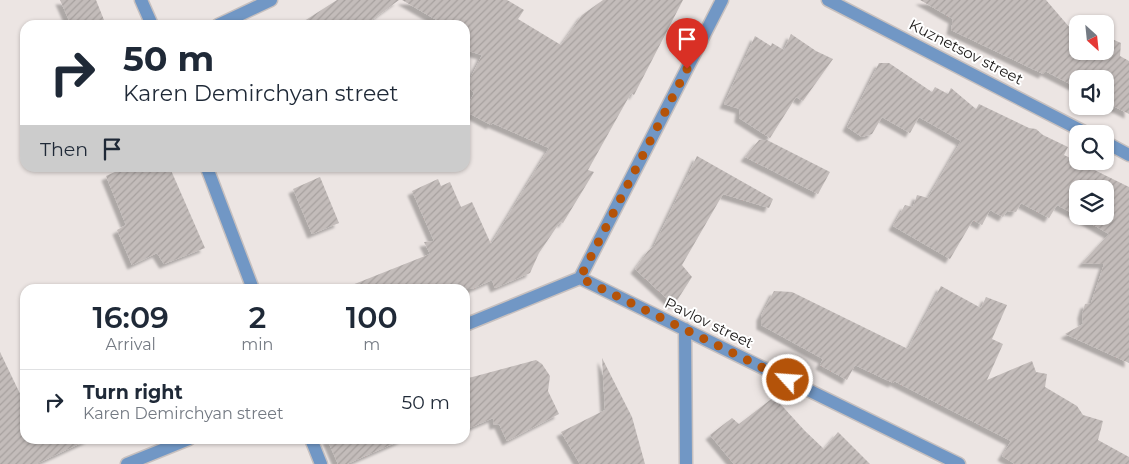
<!DOCTYPE html>
<html lang="en">
<head>
<meta charset="utf-8">
<style>
	:root { --surface:#fff; --page:#f2f2f3; --text:#1f2937; --muted:#747a83; --line:#e0e1e3 }
	body { margin:0; font-family:Montserrat,sans-serif; background:var(--page); color:var(--text); height:100vh; display:flex; flex-direction:column; font-size:19px; white-space:nowrap }
	* { box-sizing:border-box; margin:0 }
	p { font-size:16px; color:var(--muted) }
	.icon { flex:none; width:28px; height:28px; fill:none; stroke:currentColor; stroke-width:2; stroke-linecap:round; stroke-linejoin:round }
	.map { position:relative; flex:1; overflow:hidden }
	.drawer { position:absolute; left:20px; top:284px; width:450px; height:160px; display:flex; flex-direction:column; background:var(--surface); border-radius:15px; box-shadow:0 1px 4px #0004 }
	.drawer>* { flex:none }
	.top-card { position:absolute; left:20px; top:20px; width:450px; height:152px; border-radius:15px; box-shadow:0 1px 4px #0004; background:#fff; color:var(--text); overflow:hidden }
	.needle { width:32px; rotate:153deg }
	.buttons { position:absolute; left:1069px; top:15px; display:grid; gap:10px }
	.buttons a { display:grid; place-items:center; width:45px; height:45px; border-radius:10px; background:var(--surface); box-shadow:0 1px 4px #0004; font-size:25px }
	.pin { position:absolute; display:grid; place-items:center; width:42px; height:42px; color:#fff; margin:-51px -21px; border-radius:50% 50% 50% 0; rotate:-45deg; box-shadow:0 0 5px #0007 }
	.pin .icon { rotate:45deg }
	.me { position:absolute; width:55px; margin:-28px; rotate:296deg; stroke-linejoin:round; filter:drop-shadow(0 0 4px #0008) }
	.turn { display:flex; align-items:center; gap:18px; height:105px; padding:0 20px; font-size:22px }
	.turn .icon { width:65px; height:65px; stroke-width:2.5 }
	.turn b { display:block; font-size:35px; line-height:42px }
	.then { display:flex; align-items:center; height:48px; padding:0 20px; background:#0003; gap:10px; font-size:19px }
	.eta { display:flex; justify-content:space-evenly; align-items:center; height:85px; text-align:center }
	.eta b { font-size:30px; font-weight:600; line-height:35px }
	ul { padding:0; list-style:none }
	li { display:flex; align-items:center; gap:15px; height:65px; padding:0 20px; border-top:1px solid var(--line) }
	li div { flex:1 }
	li b { display:block; font-size:19px }
	li em { font-style:normal }
	.map>svg:first-child { display:block }
	.building { fill:url(#building-hatch); filter:url(#shadow) }
	.lines { fill:none; stroke-linecap:round; stroke-linejoin:round }
	.street-casing { stroke:#c7c0bf; stroke-width:15 }
	.street { stroke:#7197c5; stroke-width:12 }
	.route { stroke:#b45309; stroke-width:9; stroke-dasharray:0 16.2 }
	.labels { text-anchor:middle; stroke-width:4; stroke-linejoin:round; paint-order:stroke }
	.street-label { font-size:15px; fill:#1d1a19; stroke:#fff }
</style>
</head>
<body>
<div class="map">
<svg width="1129" height="464" viewBox="0 0 1129 464">
	<defs>
		<pattern id="building-hatch" width="6" height="6" patternUnits="userSpaceOnUse" patternTransform="scale(1.25)"><rect width="6" height="6" fill="#c3bcba"/><path d="M-1 1l2-2M0 6l6-6M5 7l2-2" fill="none" stroke="#a7a19f"/></pattern>
		<filter id="shadow"><feDropShadow dx="-4.5" dy="4.5" stdDeviation="1" flood-color="#0004"/></filter>
	</defs>
	<rect width="100%" height="100%" fill="#ece5e3"/>
	<path class="building" d="M60,0H96L106,25H71Z
		M337,0H399L365,25H298Z
		M402,0H507L524,10L518,19L561,45L582,15L603,0H683L634,95L631,93L588,170L594,172L563,223L560,222L539,253L530,273L495,288L492,280L472,289H347V287L430,254L424,242L434,241L412,191L438,179L441,186L450,182L461,207L472,202L491,244L549,148L492,123L491,125L465,111L474,93L467,85L482,55L465,50V25H445Z
		M920,0H1046L1077,36L1078,35V51H1105V36L1121,43L1120,56L1129,61V114L1105,102V79H1078V88L1045,71L1043,74L951,30L953,19Z
		M791,34L816,51L833,59L803,101L796,97L770,138L739,118L740,109L724,104L755,36L771,46L772,43L784,50Z
		M879,63H889L932,92L935,87L948,94L951,88L976,109L979,104L1029,128L1036,129L1043,135L1068,147L1064,155L1129,187V363L1065,334L1083,324L1082,314L1085,304L1091,303L1104,264L1082,263L1109,234L1078,216H1105V189H1078V216L1057,205L1049,218L1021,203L1016,212L1007,211L1003,217L990,210L982,225L973,220L950,259L893,226L905,205L913,207L917,195L928,198L961,141L919,117L910,133L882,117L872,134L862,137L847,127Z
		M759,140H767L830,172L818,194L745,157Z
		M697,156L773,199L769,208L723,194L682,265L692,277L674,305L635,269L648,251L654,246Z
		M124,168H170L205,248L164,264L157,253L132,265L117,230L126,225L106,176Z
		M320,177L339,223L312,234L293,189Z
		M941,286L981,308L986,297L1007,305L992,339L1003,344L987,380L1032,361L1036,372L1047,374L1045,387L1077,406L1083,415L1103,421L1098,440L1129,457V464H1015L1002,456L1011,441L894,381L893,383L855,365L847,380L820,365L823,359L761,325V316L774,291L792,292L908,349Z
		M0,352L25,404V439H90L36,464H0Z
		M602,358L632,417L645,464H580L561,432L605,410Z
		M536,360L542,364L550,376L548,391L559,414L507,441L499,424L494,425L493,418L465,430V379Z
		M774,397L805,431L824,449L838,432L870,464H734L710,435L732,418L739,424Z
		M327,439H404L347,464H338Z"/>
	<g class="lines">
		<g class="street-casing">
			<path id="street" d="M141,0L152,25
				M828,0L1088,134
				M218,25L271,0
				M1105,142L1129,155
				M207,168L253,289
				M580,278L959,464
				M465,325L580,278L722,0
				M685,329L686,464
				M311,439L321,464
				M127,464L189,439"/>
		</g>
		<use href="#street" class="street"/>
	</g>
	<g class="lines">
		<path class="route" d="M687,69L580,278L788,380"/>
	</g>
	<g class="labels">
		<g class="street-label">
			<text transform="translate(966 52) rotate(27)" y="5">Kuznetsov street</text>
			<text transform="translate(709 323) rotate(26)" y="5">Pavlov street</text>
		</g>
	</g>
</svg>
<div class="buttons">
<a><svg class="needle" viewBox="-14 -14 28 28"><path d="M0-13l5 13h-10z" fill="#e53935"/><path d="M0 13l5-13h-10z" fill="#747a83"/></svg></a>
<a><svg class="icon" aria-label="sound" viewBox="0 0 24 24"><path d="M4 9h4l5-4v14l-5-4H4zM17 9q2 3 0 6"/></svg></a>
<a><svg class="icon" aria-label="search" viewBox="0 0 24 24"><circle cx="10" cy="10" r="6"/><path d="M15 15l6 6"/></svg></a>
<a><svg class="icon" aria-label="layers" viewBox="0 0 24 24"><path d="M12 4l9 5-9 5-9-5zM3 14l9 5 9-5"/></svg></a>
</div>
<div class="pin" style="left:687px;top:69px;background:#d93025"><svg class="icon" aria-label="arrive" viewBox="0 0 24 24"><path d="M6 21V4h12l-3 4 3 4H6"/></svg></div>
<svg class="me" style="left:788px;top:380px" viewBox="-20 -20 40 40"><circle r="17" fill="#b45309" stroke="#fff" stroke-width="3"/><path d="M0-11L8 9 0 5-8 9z" fill="#fff"/></svg>
<div class="top-card">
<div class="turn"><svg class="icon" aria-label="right" viewBox="0 0 24 24"><path d="M7 20v-9h11M14 6l5 5-5 5"/></svg><div><b>50 m</b>Karen Demirchyan street</div></div>
<div class="then">Then<svg class="icon" aria-label="arrive" viewBox="0 0 24 24"><path d="M6 21V4h12l-3 4 3 4H6"/></svg></div>
</div>
<section class="drawer">
<div class="eta">
<div><b>16:09</b><p>Arrival</p></div>
<div><b>2</b><p>min</p></div>
<div><b>100</b><p>m</p></div>
</div>
<ul>
<li><svg class="icon" aria-label="right" viewBox="0 0 24 24"><path d="M7 20v-9h11M14 6l5 5-5 5"/></svg><div><b>Turn right</b><p>Karen Demirchyan street</p></div><em>50 m</em></li>
</ul>
</section>
</div>
</body>
</html>
